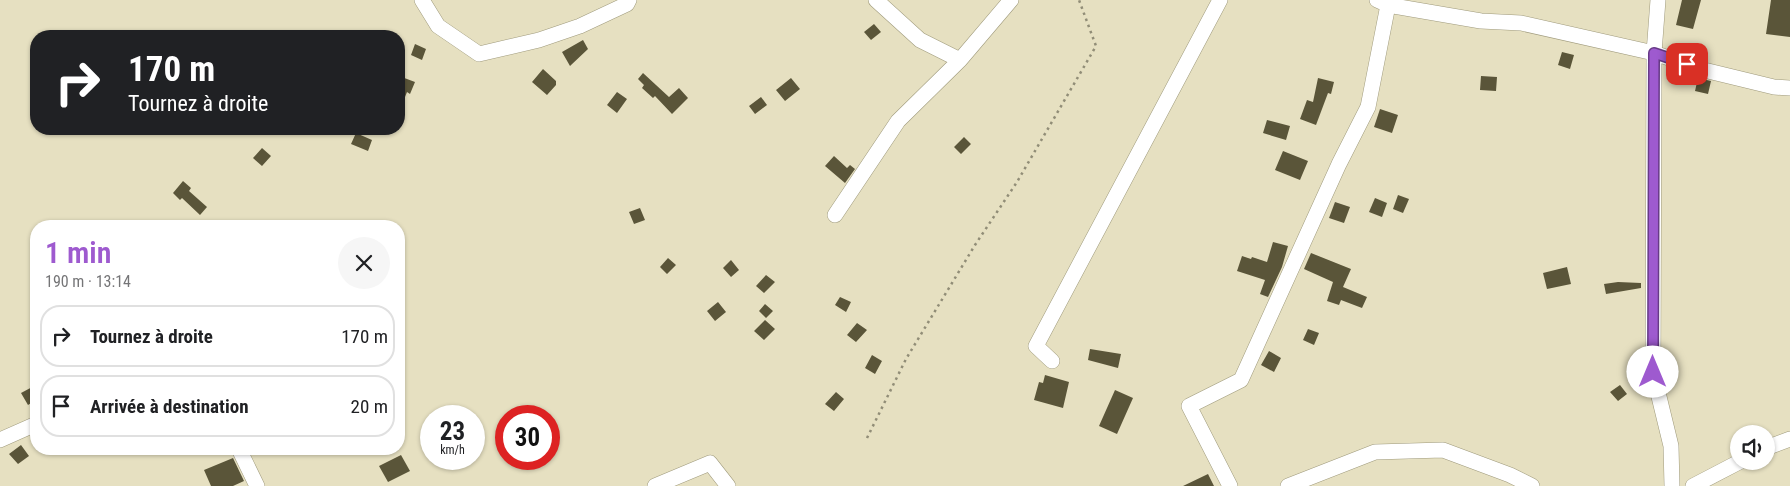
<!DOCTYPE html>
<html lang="fr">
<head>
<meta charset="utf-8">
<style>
	:root { --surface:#fff; --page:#f6f6f6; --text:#202124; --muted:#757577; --line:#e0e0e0; --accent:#9e5acf }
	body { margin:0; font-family:"Roboto Condensed",sans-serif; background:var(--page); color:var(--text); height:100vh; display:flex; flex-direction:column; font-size:19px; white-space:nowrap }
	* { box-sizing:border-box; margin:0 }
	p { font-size:16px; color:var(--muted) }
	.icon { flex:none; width:28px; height:28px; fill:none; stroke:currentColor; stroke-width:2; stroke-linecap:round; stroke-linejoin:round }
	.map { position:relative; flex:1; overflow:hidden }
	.side { position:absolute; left:30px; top:220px; width:375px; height:235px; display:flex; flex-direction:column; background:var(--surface); border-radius:20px; box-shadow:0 1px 4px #0004 }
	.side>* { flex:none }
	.top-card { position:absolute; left:30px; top:30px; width:375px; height:105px; border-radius:20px; box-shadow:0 1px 4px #0004; background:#202124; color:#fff; overflow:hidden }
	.fabs { position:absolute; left:1730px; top:425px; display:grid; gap:10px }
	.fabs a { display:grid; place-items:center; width:45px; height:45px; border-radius:50%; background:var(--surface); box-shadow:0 1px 4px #0004; font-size:25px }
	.speed { position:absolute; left:420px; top:405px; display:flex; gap:10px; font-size:25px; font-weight:700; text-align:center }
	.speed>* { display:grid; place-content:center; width:65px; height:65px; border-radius:50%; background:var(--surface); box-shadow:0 1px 4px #0004; line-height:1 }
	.speed small { font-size:12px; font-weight:400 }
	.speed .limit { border:8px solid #d22; background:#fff; color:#111 }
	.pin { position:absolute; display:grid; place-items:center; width:42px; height:42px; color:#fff; margin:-21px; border-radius:10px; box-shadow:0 2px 8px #0006 }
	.me { position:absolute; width:55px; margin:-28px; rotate:0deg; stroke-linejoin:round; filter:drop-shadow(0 0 4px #0008) }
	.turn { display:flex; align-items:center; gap:18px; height:105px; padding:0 15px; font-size:22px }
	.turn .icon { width:65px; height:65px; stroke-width:2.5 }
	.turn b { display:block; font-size:35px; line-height:42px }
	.round { display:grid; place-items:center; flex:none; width:52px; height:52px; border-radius:26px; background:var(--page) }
	.head { display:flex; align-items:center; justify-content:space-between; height:85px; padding:0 15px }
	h1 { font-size:30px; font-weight:600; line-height:38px; color:var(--accent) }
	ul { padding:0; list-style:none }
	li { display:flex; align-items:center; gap:15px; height:62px; margin:0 10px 8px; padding:0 5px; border:2px solid var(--line); border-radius:20px }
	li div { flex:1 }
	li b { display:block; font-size:19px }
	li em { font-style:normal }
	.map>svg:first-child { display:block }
	.building { fill:#5a5539 }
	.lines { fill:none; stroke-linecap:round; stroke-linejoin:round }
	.minor-casing { stroke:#9f9a7c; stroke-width:16 }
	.path { stroke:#918d77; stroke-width:2.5; stroke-dasharray:2.5 4; stroke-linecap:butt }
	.minor { stroke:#fff; stroke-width:15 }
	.route-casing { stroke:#673a87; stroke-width:12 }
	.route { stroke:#9e5acf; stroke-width:9 }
</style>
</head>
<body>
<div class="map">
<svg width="1790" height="486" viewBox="0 0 1790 486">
	<rect width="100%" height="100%" fill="#e6e0c1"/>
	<path class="building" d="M1682,0H1701L1693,29L1676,25Z
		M1771,0H1790V37L1766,34Z
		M874,24L881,32L871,40L864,32Z
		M583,40L588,49L570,66L562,52Z
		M415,44L426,49L422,60L411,55Z
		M1562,52L1574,55L1570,69L1558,65Z
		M543,69L556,81V85L547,95L532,82Z
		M643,73L669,97L679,88L688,98L672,114L655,96L653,98L642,88L644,85L638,79Z
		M399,76L415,82L410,94L407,92L399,112Z
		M1481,76L1497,77L1496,91L1480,90Z
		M791,78L800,89L785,101L776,90Z
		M1318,78L1334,82L1331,94L1328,93L1316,125L1300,119L1307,100L1313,102Z
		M1698,78L1711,81L1708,94L1695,91Z
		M617,92L627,99L617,113L607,105Z
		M761,97L767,105L755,114L749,106Z
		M1380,109L1398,115L1392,133L1374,127Z
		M1267,120L1290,126L1286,140L1263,133Z
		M356,133L372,140L368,151L351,144Z
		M964,137L971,144L961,154L954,147Z
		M262,148L271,156L262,166L253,158Z
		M1283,151L1308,161L1300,180L1275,170Z
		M834,156L847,168L850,165L855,169L845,183L825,166Z
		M183,181L191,188L189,191L207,207L200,215L182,198L180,200L173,193Z
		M1398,195L1409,199L1403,213L1393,209Z
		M1375,198L1387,203L1382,217L1369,212Z
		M1335,202L1350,207L1344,223L1329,218Z
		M640,208L645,220L634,224L629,212Z
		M1273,242L1288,246L1282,267L1268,297L1260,294L1265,280L1237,271L1242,256L1251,259L1252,257L1267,262Z
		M1311,253L1351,269L1343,287L1367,297L1362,308L1341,300L1339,305L1327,301L1333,282L1304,269Z
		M668,258L676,265L667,274L660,267Z
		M731,260L739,270L731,277L723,268Z
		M1567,267L1571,284L1547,289L1543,273Z
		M766,275L775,282L764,293L756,286Z
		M1618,282L1641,283V288L1606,294L1604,284Z
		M840,297L851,302L846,312L835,305Z
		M718,302L726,312L715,321L707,311Z
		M765,304L773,311L766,318L759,311Z
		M765,320L775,329L764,340L754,331Z
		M857,323L867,330L856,342L847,335Z
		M1308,329L1319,333L1314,345L1303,340Z
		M1090,349L1121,354L1118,368L1088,360Z
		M1269,351L1281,358L1274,372L1261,365Z
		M872,355L882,361L875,374L865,368Z
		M1045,375L1069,382L1063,408L1034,400L1039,382L1043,383Z
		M36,385V400L28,405L21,393Z
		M1620,385L1627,394L1618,401L1610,392Z
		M1115,390L1133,398L1117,434L1099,426Z
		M836,392L844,399L834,411L825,404Z
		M21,445L29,456L18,464L9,454Z
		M401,455L410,471L388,482L379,466Z
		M233,458L244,481L233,486H211L204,470Z
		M1208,474L1214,486H1183Z"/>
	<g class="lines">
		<g class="minor-casing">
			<path id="minor" d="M422,0L438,26L479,54L539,40L580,26L627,4L629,0
				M876,0L920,40L960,60
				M1377,0L1388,5L1481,21L1521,23L1654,53L1704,70L1774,87L1790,88
				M1658,0L1654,53L1653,372L1671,446L1672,486
				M835,215L898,121L960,60L1011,0
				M1052,361L1036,346L1220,0
				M0,440L36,424
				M1766,448L1790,439
				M239,449L257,486
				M655,486L710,463L728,486
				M1230,486L1189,406L1241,380L1339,164L1368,107L1388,5
				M1288,486L1375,452L1443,450L1510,475L1532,486
				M1693,486L1741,461"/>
		</g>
		<path class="path" d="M867,438L906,359L975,245L1017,182L1096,46L1079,0"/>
		<use href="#minor" class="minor"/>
	</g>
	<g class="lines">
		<g class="route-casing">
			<path id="route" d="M1653,372L1654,53L1687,64"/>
		</g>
		<use href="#route" class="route"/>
	</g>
</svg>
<div class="fabs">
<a><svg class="icon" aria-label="sound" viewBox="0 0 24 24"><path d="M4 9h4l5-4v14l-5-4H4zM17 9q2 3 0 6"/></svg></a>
</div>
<div class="speed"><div>23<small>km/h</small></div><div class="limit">30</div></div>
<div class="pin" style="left:1687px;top:64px;background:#d93025"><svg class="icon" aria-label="arrive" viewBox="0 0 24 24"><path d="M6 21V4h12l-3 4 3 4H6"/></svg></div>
<svg class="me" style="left:1653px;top:372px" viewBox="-20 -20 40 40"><circle r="19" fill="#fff"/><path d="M0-13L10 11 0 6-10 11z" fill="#9e5acf"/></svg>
<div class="top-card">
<div class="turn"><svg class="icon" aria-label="right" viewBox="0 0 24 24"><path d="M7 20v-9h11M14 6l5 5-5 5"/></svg><div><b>170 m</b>Tournez à droite</div></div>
</div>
<section class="side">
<div class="head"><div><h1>1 min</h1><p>190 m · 13:14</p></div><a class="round"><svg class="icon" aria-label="close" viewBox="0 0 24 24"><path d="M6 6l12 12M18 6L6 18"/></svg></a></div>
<ul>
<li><svg class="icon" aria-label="right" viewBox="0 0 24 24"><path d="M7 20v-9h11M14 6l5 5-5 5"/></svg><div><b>Tournez à droite</b></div><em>170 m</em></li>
<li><svg class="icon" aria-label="arrive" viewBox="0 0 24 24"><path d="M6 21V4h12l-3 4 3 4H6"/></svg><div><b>Arrivée à destination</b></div><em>20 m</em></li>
</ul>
</section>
</div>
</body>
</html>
